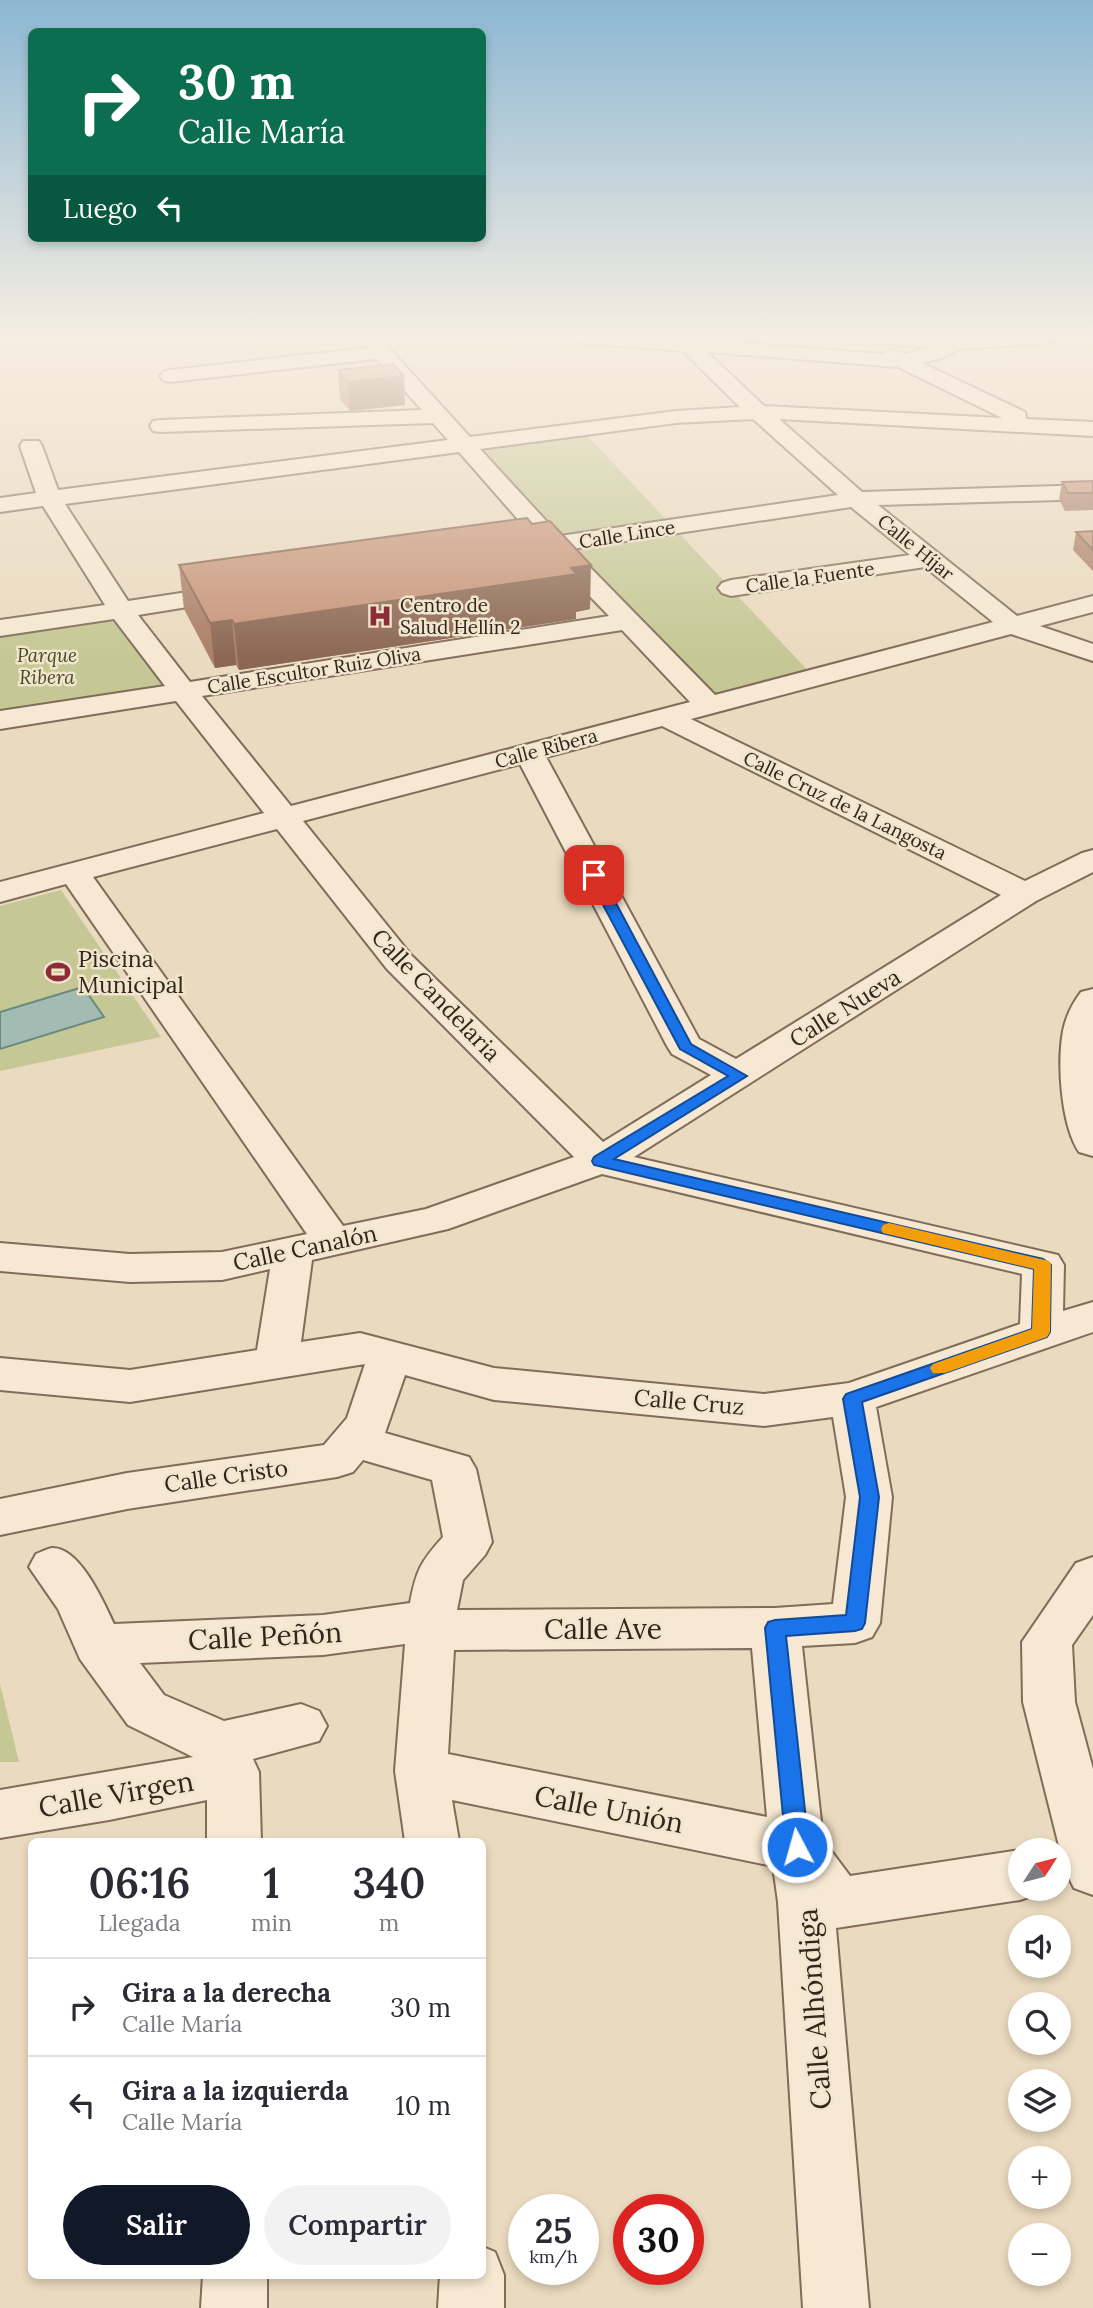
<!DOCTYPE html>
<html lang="es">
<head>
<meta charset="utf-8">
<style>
	:root { --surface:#fff; --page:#f2f2f3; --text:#2b2b33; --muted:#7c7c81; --line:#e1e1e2; --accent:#111827 }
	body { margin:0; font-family:Lora,serif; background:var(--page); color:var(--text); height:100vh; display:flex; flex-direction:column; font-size:26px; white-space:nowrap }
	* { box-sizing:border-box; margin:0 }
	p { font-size:23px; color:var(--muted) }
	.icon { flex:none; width:38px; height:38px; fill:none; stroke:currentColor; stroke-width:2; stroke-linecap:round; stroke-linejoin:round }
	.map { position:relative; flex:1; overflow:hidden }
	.sheet { position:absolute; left:28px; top:1838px; width:458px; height:441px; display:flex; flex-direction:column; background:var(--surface); border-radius:10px; box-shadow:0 4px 10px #0003 }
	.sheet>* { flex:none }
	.top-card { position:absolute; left:28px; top:28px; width:458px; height:214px; border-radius:10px; box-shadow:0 4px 10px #0003; background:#0b6e4f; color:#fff; overflow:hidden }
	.needle { width:46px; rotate:54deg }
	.controls { position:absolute; left:1008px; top:1838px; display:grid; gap:14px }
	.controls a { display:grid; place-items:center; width:63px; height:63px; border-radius:50%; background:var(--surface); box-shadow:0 4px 10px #0003; font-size:35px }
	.speed { position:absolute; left:508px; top:2194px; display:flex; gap:14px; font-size:35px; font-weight:700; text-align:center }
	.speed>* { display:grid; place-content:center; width:91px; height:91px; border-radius:50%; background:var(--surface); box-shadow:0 4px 10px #0003; line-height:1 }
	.speed small { font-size:18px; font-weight:400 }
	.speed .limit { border:10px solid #d22; background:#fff; color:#111 }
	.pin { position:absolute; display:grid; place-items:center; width:60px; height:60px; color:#fff; margin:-30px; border-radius:14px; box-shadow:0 4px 10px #0006 }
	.me { position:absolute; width:77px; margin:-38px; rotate:354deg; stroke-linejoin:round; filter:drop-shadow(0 0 5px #0008) }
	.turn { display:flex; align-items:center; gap:24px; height:147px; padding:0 35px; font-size:32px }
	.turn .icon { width:91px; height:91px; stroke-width:2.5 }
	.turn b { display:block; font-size:49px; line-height:60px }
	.then { display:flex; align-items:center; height:66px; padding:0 35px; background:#0003; gap:14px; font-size:26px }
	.eta { display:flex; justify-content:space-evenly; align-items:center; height:119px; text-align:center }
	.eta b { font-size:42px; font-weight:600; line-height:49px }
	.button { display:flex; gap:14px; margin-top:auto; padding:14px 35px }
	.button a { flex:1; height:80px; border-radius:42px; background:var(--accent); color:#fff; font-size:28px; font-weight:600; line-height:80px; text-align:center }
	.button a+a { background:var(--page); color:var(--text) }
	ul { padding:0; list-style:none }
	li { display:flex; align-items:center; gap:21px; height:98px; padding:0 35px; border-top:2px solid var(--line) }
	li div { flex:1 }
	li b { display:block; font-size:26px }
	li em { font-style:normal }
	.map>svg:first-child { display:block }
	.green { fill:#c5c794 }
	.water { fill:#a2bcb3; stroke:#6a897f; stroke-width:2 }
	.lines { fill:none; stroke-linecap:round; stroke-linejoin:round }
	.minor-casing { stroke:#816c59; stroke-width:4 }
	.minor { fill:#f6e8d2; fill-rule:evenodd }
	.wall { fill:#aa7e66 }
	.shaded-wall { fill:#8b6753 }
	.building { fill:#c69377; stroke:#8b6753; stroke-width:2 }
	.route { fill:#1a73e8; stroke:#114b97; stroke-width:2 }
	.slow { fill:#f59e0b }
	.labels { text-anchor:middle; stroke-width:5; stroke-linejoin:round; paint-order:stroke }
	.far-street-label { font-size:19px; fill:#32251c; stroke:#f2e5ce }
	.far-poi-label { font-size:19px; fill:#32251c; stroke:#f2e5ce; text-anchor:start }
	.far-park-label { font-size:19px; font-style:italic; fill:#464d24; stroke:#f2e5ce }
	.poi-label { font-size:23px; fill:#32251c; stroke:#f2e5ce; text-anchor:start }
	.street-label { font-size:23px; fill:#32251c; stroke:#f2e5ce }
	.near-street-label { font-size:28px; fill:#32251c; stroke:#f2e5ce }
</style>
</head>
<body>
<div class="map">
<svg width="1093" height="2308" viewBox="0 0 1093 2308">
	<rect width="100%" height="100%" fill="#eadabf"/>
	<path class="green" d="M582,430L814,677L709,705L467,445Z
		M121,610L183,691L0,720V628Z
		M61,890L161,1037L0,1071V906Z
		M0,1684L19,1762H0Z"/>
	<path class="water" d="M83,987L104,1017L0,1049V1012Z"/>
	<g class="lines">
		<g class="minor-casing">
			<path id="minor" d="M358,337H379L470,437L676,411L740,407L683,351L581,343L574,341L571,337H703L702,340L883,354L892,349L905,354L932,347L873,343L863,337H1055L1052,341L1045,343L959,349L942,358L922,363L1025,412L1026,419L1093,422V436L779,419L862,492L1093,485V499L878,505L1017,616L1093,596V612L1040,626L1093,644V661L1011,634L691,719L1025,881L1082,853L1093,850V872L1036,901L634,1157L1058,1255L1064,1265L1063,1311L1093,1302V1332L876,1407L892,1497L880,1623L872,1637L855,1643L802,1646L823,1840L850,1876L1020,1850V1888H1042L1040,1893L1020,1900L836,1928L869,2308H803L778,1902L773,1866L452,1800L459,1841H405L395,1771L405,1644L323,1655L140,1663L164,1695L224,1721L301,1704L319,1711L327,1726L319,1741L253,1759L259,1772L261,1841H207V1800L109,1820L0,1838V1790L193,1757L128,1725L80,1659L58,1609L29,1567L36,1554C41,1552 47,1549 52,1548C80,1547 104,1603 114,1624L323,1615L410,1603C416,1571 421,1561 443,1537L432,1480L363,1460L353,1472L337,1477L127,1509L0,1535V1499L127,1473L324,1445L347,1418L365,1364L130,1402L0,1390V1358L130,1370L257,1350L270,1269L222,1280L130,1282L0,1271V1243L130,1254L222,1252L307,1234L66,884L0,902V882L264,813L176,701L0,729V711L165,686L114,619L0,636V620L105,605L43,506L0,512V498L36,493L20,446L23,441H39L42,446L58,490L448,440L433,423L161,432L153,431L150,426L153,421L161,420L422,410L376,359L170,382L163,380L160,376L163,372L170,370L367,348ZM707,352L898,367L1002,418L764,406ZM753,419L838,495L560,536L480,449L676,423ZM459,452L536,540L509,545L506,550L509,555L518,557L548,553L609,616L190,682L138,615L243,598L247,593L243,588L234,585L128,601L65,504ZM851,507L910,555L731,580L722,583L718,588L722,593L731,596L925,567L993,622L715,695L572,549ZM622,630L690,702L291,806L202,696ZM662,726L1001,895L736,1059L699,1039L546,757ZM520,764L667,1046L672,1054L711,1075L603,1142L411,955L303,821ZM277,829L387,969L574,1157L426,1209L343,1226L93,877ZM602,1174L1022,1274L1020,1324L849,1383L764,1394L494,1368L360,1333L301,1342L312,1260L448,1229ZM405,1375L494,1400L764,1426L833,1417L846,1497L833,1604L775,1608L457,1610L463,1580L485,1555L492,1542L476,1469L469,1457L385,1433ZM752,1648L767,1817L448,1754L454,1650Z
				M1093,989V1156L1079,1152C1061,1125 1057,1063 1063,1031C1066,1016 1072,1004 1081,992Z
				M1093,1557V1615L1072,1645L1075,1702L1093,1769V1895L1074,1888L1065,1870L1023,1702L1022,1642L1076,1563Z
				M483,2247L495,2252L504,2275V2308H438L440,2275H483Z
				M203,2275H267V2308H201Z"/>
		</g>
		<use href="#minor" class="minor"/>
	</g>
	<path class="wall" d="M338,370L405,405L350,411L340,399Z
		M1093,481V510L1065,511L1059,499L1062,482Z
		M1093,531V571L1073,550L1076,532Z
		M179,565L590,609L576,612V619L239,670L236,665L215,668L184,609Z"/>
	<path class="shaded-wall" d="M404,376L405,405L350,411L348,382Z
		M591,565L590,609L576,612V619L239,670L234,624Z
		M232,620L236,665L215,668L210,623Z"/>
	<path class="building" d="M393,364L404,376L348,382L338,370Z
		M1093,481V493H1068L1062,482Z
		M527,518L532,524L550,521L591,565L571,568L577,574L234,624L232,620L210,623L179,565Z
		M1093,531V550L1076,532Z"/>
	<linearGradient id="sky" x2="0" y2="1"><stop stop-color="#8cb7d3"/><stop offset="0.51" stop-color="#f6eee2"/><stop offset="1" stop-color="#f6eee2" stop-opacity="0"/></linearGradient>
	<rect width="1093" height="660" fill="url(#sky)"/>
	<path class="route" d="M594,871L601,875L691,1044L747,1076L614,1159L1043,1259L1051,1265L1050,1332L1047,1337L862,1402L879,1497L865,1623L862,1629L855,1631L786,1636L809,1847L805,1854L797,1857L789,1854L786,1847L765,1628L768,1622L775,1620L846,1615L860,1497L843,1399L846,1394L1032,1329L1034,1269L594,1165L592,1161L594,1157L728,1076L680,1049L587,875Z"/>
	<path class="slow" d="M889,1223L1049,1261L1051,1265L1050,1332L1047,1337L945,1373H933L930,1368L933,1364L1032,1329L1034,1269L883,1233L881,1229L883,1225Z"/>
	<defs>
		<g id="hospital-bare" transform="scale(1.89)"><path d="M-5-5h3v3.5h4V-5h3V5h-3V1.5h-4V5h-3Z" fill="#8c2d35" stroke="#f2e5ce" stroke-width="2.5" paint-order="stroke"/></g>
		<g id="stadium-bare" transform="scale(1.89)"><path d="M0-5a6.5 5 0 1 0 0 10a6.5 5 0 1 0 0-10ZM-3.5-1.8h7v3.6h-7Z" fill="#8c2d35" stroke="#f2e5ce" stroke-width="2.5" paint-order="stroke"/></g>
	</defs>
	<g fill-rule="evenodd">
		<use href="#hospital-bare" x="380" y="616"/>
		<use href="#stadium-bare" x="58" y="972"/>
	</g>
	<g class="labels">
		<g class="far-street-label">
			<text transform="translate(627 534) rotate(-9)" y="7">Calle Lince</text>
			<text transform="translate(916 547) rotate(39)" y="7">Calle Híjar</text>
			<text transform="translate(810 577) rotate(-8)" y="7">Calle la Fuente</text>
			<text transform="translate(314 670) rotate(-9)" y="7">Calle Escultor Ruiz Oliva</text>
			<text transform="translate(546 748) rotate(-15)" y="7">Calle Ribera</text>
			<text transform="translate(845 805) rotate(26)" y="7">Calle Cruz de la Langosta</text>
		</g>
		<g class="far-poi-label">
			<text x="400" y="612">Centro de<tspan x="400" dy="22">Salud Hellín 2</tspan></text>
		</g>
		<g class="far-park-label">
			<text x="47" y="662">Parque<tspan x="47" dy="22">Ribera</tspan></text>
		</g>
		<g class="poi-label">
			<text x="78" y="967">Piscina<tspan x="78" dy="26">Municipal</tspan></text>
		</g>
		<g class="street-label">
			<text transform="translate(436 995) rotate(46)" y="8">Calle Candelaria</text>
			<text transform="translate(845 1008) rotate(-32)" y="8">Calle Nueva</text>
			<text transform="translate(305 1248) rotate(-12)" y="8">Calle Canalón</text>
			<text transform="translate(689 1402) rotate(5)" y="8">Calle Cruz</text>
			<text transform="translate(226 1476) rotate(-8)" y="8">Calle Cristo</text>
		</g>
		<g class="near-street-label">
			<text x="603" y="1639">Calle Ave</text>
			<text transform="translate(265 1636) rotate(-3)" y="10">Calle Peñón</text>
			<text transform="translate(116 1794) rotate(-10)" y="10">Calle Virgen</text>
			<text transform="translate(609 1809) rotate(11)" y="10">Calle Unión</text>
			<text transform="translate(814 2009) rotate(-94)" y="10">Calle Alhóndiga</text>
		</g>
	</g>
</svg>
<div class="controls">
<a><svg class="needle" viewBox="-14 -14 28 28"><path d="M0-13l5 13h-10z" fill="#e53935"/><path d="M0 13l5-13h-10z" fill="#7c7c81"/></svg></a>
<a><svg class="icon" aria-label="sound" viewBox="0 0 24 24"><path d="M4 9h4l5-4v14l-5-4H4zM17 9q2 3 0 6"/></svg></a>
<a><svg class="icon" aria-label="search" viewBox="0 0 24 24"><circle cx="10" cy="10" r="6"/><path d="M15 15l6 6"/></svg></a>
<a><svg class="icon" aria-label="layers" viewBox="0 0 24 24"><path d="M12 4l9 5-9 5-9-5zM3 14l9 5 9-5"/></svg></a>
<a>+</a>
<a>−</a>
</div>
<div class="speed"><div>25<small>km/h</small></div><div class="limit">30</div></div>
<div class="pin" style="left:594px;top:875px;background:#d93025"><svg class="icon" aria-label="arrive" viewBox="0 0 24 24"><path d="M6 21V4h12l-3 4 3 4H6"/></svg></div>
<svg class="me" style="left:797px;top:1847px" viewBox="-20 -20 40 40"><circle r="17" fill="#1a73e8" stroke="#fff" stroke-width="3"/><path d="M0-11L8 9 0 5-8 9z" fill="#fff"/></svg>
<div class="top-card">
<div class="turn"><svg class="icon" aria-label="right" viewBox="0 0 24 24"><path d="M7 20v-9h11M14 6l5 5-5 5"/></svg><div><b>30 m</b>Calle María</div></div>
<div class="then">Luego<svg class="icon" aria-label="left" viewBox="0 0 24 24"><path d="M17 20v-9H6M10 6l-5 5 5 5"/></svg></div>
</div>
<section class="sheet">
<div class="eta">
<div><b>06:16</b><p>Llegada</p></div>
<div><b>1</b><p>min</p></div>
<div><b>340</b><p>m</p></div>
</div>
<ul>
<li><svg class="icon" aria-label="right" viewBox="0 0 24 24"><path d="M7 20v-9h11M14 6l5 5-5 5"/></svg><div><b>Gira a la derecha</b><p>Calle María</p></div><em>30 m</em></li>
<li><svg class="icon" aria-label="left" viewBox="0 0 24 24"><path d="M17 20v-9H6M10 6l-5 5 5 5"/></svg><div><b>Gira a la izquierda</b><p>Calle María</p></div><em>10 m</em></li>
</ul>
<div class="button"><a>Salir</a><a>Compartir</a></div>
</section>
</div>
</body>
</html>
